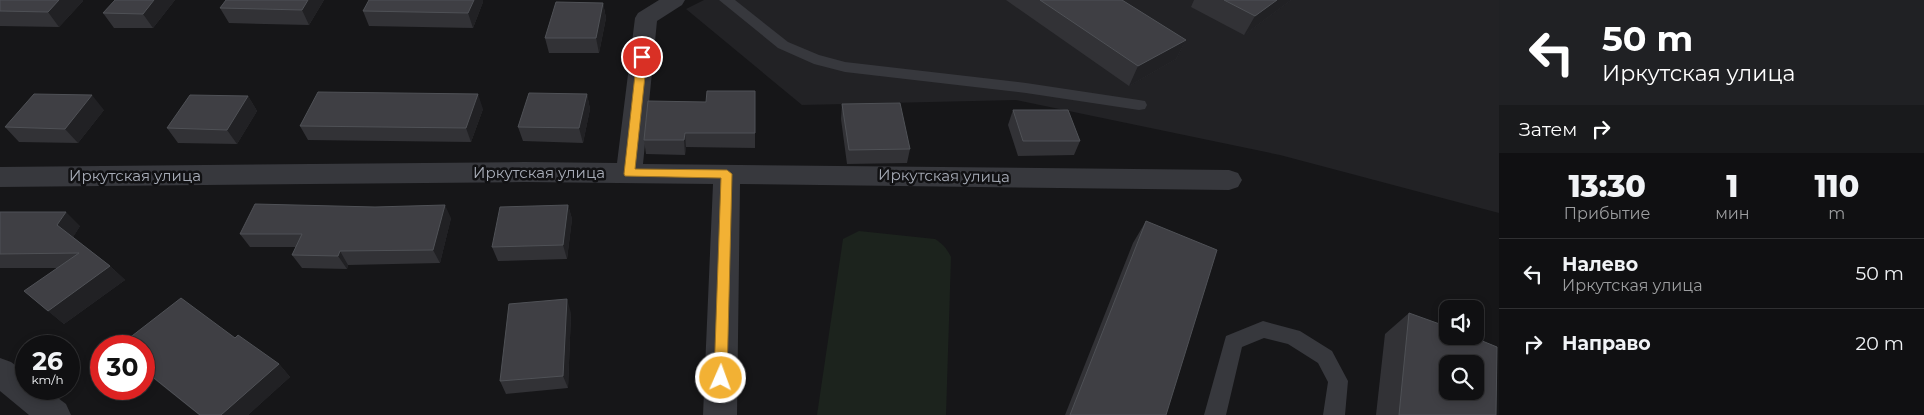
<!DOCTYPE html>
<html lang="ru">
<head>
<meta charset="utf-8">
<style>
	:root { --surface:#101012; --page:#19191b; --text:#f1f3f6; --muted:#9c9d9f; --line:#303032 }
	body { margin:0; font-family:Montserrat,sans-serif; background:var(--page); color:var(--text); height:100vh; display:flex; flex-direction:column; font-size:19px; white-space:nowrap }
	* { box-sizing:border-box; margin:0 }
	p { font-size:16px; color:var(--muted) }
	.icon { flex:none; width:28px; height:28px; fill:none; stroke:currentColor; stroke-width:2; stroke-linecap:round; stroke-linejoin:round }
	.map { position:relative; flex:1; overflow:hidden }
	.panel { display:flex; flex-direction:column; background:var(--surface); width:425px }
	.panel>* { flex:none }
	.guide { background:#202124; color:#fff; overflow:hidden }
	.controls { position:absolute; left:1439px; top:300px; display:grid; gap:10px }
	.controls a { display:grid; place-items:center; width:45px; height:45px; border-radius:10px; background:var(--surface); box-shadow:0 2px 8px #0003,0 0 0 1px var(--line); font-size:25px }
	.speed { position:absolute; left:15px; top:335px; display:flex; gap:10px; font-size:25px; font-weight:700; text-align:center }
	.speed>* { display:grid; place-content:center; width:65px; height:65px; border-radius:50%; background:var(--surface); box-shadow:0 2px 8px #0003,0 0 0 1px var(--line); line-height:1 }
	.speed small { font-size:12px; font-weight:400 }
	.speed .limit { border:8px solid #d22; background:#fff; color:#111 }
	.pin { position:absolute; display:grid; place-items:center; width:42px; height:42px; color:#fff; margin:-21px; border:2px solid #fff; border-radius:50%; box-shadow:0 1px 5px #0007 }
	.me { position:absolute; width:55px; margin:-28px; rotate:2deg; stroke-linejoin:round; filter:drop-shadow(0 0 4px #0008) }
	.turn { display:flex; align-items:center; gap:18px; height:105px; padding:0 20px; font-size:22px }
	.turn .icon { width:65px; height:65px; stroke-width:2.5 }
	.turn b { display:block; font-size:35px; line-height:42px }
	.then { display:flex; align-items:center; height:48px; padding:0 20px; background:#0003; gap:10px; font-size:19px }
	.eta { display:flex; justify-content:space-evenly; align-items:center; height:85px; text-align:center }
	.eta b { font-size:30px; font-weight:800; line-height:35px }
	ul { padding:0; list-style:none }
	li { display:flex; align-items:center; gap:15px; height:70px; padding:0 20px; border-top:1px solid var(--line) }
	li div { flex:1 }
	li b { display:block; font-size:19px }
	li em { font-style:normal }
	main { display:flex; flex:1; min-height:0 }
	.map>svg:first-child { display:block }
	.built { fill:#222225 }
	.green { fill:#1c231d }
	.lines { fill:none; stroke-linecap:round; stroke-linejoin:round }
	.lane { fill:#37383d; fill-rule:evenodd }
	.street { fill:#37383d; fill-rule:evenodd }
	.wall { fill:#323236 }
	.shaded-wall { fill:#212124 }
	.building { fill:#3f3f44; stroke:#4f5156; fill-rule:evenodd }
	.route { fill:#f2b134; stroke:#9d7322 }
	.labels { text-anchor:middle; stroke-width:5; stroke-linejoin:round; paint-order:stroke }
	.street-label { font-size:15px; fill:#a8adb8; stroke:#111113 }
</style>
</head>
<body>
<main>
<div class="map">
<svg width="1499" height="415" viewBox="0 0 1499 415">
	<rect width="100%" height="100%" fill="#161618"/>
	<path class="built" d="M704,0H1499V213L1280,155L1016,100L802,105L686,9Z"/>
	<path class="green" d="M859,231L935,239C943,244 947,249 951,257L946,415H817L843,239Z"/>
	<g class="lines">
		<path class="lane" d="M719,0H735L788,42L819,55L845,62L1026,83L1139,100L1145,101L1147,105L1145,109L1139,110L1026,93L845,72L814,64L778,48Z
			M1263,321L1300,331L1332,351L1348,381L1345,415H1323L1328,382L1318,363L1288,344L1264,338L1242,347L1226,415H1204L1226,336Z"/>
		<path class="street" d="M659,0H685L682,5L657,21L643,164L1229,170L1238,173L1242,180L1238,187L1229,190L740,184L737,415H703L713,184L524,182L0,187V167L524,162L617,163L635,18L638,13Z
			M0,358L11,362L26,373V389H46L66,404L71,415H29L0,391Z"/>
	</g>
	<path class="wall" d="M0,0H82L83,1L59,27L0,26Z
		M175,0L153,28H114L103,13Z
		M226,0H324L309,25L229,23L220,8Z
		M1006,0H1122L1186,40L1176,59L1129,86Z
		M1194,0H1291L1244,35L1191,7Z
		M483,2L473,28L369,26L363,11Z
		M603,3L606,18L599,53H549L545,38Z
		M755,91V148L686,147L685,155L646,154L644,140L706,102Z
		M587,94L590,109L583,143L523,141L518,127Z
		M248,96L257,111L237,144L178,143L167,128Z
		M842,104L910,149L907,163L847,164L841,119Z
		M483,109L471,142L308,140L300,126Z
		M104,110L78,143L19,142L5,127Z
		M1013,110L1080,141L1074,155L1018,156L1008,125Z
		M568,205L572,219L567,259L498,261L492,247Z
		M0,212L80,226L73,237L110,266L125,280L64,324L24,291L58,268H0Z
		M451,218L440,263L348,265L347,269L302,268L292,255L296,247H250L240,234Z
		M1146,221L1166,415H1065L1133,243Z
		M571,313L568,388L506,394L500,381Z
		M1409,313L1496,415H1376L1385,334Z
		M235,338L279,364L290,377L248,415H199L144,371V346Z"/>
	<path class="shaded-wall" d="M59,0H82L83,1L59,27L48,12Z
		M154,0H175L153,28L143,14Z
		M308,0H324L309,25L302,10Z
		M474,0H483V2L473,28L468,13Z
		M1277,0H1291L1244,35L1255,16Z
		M603,3L606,18L599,53L596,38Z
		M1186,40L1176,59L1129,86L1138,66Z
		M478,94L483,109L471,142L466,128Z
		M587,94L590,109L583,143L579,128Z
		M92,95L104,110L78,143L65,129Z
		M248,96L257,111L237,144L227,130Z
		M685,133L686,147L685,155L684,140Z
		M445,205L451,218L440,263L433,250Z
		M568,205L572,219L567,259L563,245Z
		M66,212L80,226L72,239L57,225Z
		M340,251L348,265L347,269L338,256Z
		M110,266L125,280L64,324L48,311Z
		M567,299L571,313L568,388L563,376Z
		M279,364L290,377L248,415H221Z"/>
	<path class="building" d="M0,0H59L48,12L0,11Z
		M115,0H154L143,14L103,13Z
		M226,0H308L302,10L220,8Z
		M369,0H474L468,13L363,11Z
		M1040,0H1122L1186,40L1138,66Z
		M1224,0H1277L1255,16Z
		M556,2L603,3L596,38H545Z
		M707,91H755V133H685L684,140H644L648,101L706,102Z
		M318,92L478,94L466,128L300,126Z
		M529,93L587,94L579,128L518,127Z
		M34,94L92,95L65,129L5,127Z
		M190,95L248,96L227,130L167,128Z
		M900,103L910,149L849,150L842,104Z
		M1013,110H1068L1080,141H1023Z
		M255,204L375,207L445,205L433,250L340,251L338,256L292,255L302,234H240Z
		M568,205L563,245L492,247L500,207Z
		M0,212H66L57,225L110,266L48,311L24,291L79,253L0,254Z
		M1146,221L1217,250L1166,415H1070Z
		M181,298L235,338L238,335L279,364L221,415H200L144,370V346H119Z
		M567,299L563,376L500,381L509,304Z
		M1409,313L1448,327V336H1470L1497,347L1496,415H1399ZM1448,364H1475V391H1448Z"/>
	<path class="route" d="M642,54L647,57L635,169L727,170L732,174L727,378L725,382L721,384L716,382L714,378L721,178L625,176L624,174L637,57Z"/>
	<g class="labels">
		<g class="street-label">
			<text x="539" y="178">Иркутская улица</text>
			<text x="135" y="181">Иркутская улица</text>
			<text transform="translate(944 176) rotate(1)" y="5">Иркутская улица</text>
		</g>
	</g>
</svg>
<div class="controls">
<a><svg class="icon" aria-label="sound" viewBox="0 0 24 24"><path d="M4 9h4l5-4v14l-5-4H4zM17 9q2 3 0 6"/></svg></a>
<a><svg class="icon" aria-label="search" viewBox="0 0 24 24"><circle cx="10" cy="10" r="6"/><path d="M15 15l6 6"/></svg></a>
</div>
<div class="speed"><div>26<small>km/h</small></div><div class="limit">30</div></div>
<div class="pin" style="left:642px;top:57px;background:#d93025"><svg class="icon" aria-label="arrive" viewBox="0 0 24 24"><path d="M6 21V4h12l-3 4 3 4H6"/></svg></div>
<svg class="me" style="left:721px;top:378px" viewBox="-20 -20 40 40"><circle r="17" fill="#f2b134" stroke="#fff" stroke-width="3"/><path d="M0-11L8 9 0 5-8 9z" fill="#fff"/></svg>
</div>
<section class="panel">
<div class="guide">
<div class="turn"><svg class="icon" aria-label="left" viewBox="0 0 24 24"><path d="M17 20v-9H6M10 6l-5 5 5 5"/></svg><div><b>50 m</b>Иркутская улица</div></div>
<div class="then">Затем<svg class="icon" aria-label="right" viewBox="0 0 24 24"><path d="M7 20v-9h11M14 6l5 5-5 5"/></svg></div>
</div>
<div class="eta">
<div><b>13:30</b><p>Прибытие</p></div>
<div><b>1</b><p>мин</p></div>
<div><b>110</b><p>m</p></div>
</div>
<ul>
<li><svg class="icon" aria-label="left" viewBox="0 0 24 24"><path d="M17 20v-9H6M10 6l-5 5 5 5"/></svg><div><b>Налево</b><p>Иркутская улица</p></div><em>50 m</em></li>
<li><svg class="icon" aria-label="right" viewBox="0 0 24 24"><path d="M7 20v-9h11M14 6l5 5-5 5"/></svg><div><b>Направо</b></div><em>20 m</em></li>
</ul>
</section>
</main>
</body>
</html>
